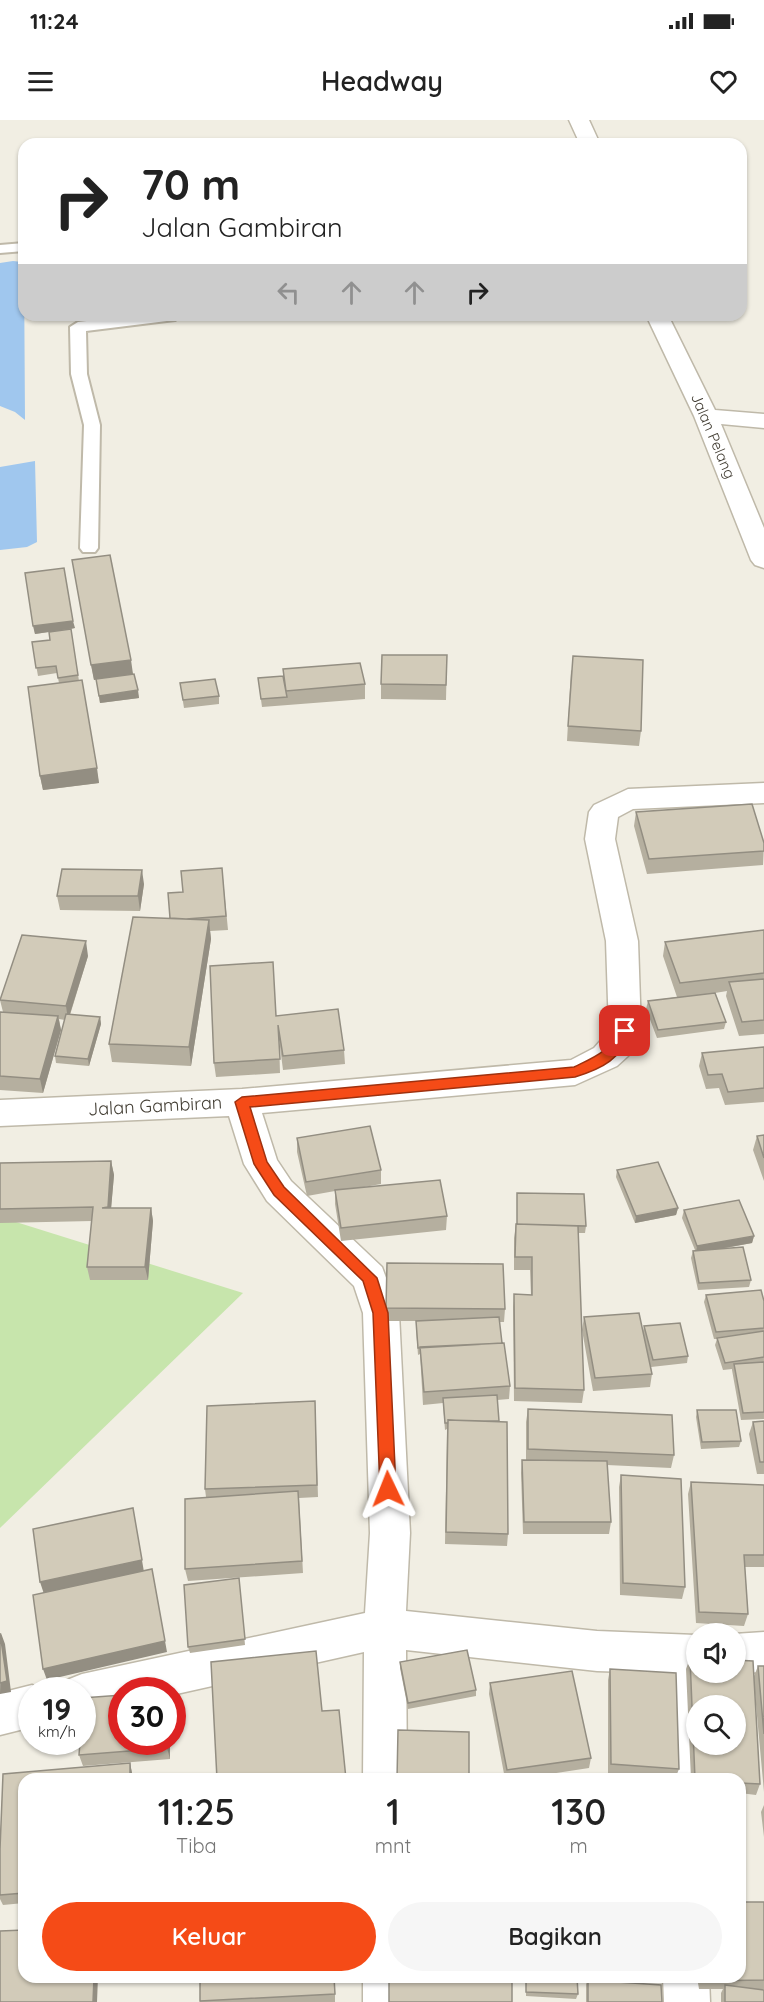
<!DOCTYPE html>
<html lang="id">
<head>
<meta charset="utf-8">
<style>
	:root { --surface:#fff; --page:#f6f6f6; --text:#222; --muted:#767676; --accent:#f54b17 }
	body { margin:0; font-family:Quicksand,sans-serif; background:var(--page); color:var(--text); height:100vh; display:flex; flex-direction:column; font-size:22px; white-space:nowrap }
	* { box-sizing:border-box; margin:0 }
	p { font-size:20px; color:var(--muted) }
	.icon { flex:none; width:33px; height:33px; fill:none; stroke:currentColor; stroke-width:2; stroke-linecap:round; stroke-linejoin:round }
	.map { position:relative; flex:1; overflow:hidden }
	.details { position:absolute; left:18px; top:1653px; width:728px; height:210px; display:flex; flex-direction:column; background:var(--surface); border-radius:18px; box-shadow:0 2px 4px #0004 }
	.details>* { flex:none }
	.top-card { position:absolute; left:18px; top:18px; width:729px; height:183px; border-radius:18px; box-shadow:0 2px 4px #0004; background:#fff; color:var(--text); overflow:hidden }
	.buttons { position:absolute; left:686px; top:1503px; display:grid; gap:12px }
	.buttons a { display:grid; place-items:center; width:60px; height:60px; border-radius:50%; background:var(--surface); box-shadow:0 2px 4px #0004; font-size:30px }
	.speed { position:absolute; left:18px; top:1557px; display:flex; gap:12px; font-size:30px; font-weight:700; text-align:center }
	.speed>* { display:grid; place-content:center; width:78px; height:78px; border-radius:50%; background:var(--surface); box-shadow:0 2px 4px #0004; line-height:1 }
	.speed small { font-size:15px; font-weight:400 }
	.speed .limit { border:9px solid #d22; background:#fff; color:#111 }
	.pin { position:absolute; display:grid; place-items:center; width:51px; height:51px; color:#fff; margin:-26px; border-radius:12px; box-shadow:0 3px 9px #0006 }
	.me { position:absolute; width:66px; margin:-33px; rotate:358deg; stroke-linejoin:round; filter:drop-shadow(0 0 4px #0008) }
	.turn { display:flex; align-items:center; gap:21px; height:126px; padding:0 24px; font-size:27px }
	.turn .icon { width:78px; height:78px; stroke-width:2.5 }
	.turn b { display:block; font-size:42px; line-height:51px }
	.lanes { display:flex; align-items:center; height:57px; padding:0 24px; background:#0003; justify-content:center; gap:30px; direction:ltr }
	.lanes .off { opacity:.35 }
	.eta { display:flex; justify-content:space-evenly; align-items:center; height:102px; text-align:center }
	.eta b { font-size:36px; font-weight:600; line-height:42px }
	.action { display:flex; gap:12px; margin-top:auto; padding:12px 24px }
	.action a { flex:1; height:69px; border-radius:36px; background:var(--accent); color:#fff; font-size:24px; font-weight:600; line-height:69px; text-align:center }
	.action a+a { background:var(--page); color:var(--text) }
	.status { display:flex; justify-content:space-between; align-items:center; height:42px; padding:0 30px; background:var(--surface); direction:ltr }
	.status svg { height:16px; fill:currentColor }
	header { display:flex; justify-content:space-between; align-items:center; height:78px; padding:0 24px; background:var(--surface); font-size:27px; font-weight:600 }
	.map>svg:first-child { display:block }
	.green { fill:#c7e5ac }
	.water { fill:#a0c7ee }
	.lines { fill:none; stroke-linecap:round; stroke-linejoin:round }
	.service-casing { stroke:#bfb9a9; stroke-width:4 }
	.minor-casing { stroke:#bfb9a9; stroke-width:3 }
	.service { fill:#fff; fill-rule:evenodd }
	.minor { fill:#fff; fill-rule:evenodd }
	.wall { fill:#b5af9f }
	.shaded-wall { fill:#938e82 }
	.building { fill:#d2cbb9; stroke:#938e82; stroke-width:1.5; fill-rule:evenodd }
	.route { fill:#f54b17; stroke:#9f310f; stroke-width:1.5 }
	.labels { text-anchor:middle; stroke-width:6; stroke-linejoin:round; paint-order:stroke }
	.far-street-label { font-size:15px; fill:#433e34; stroke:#fff }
	.street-label { font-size:18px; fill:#433e34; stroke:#fff }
</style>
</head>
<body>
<div class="status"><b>11:24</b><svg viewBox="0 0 49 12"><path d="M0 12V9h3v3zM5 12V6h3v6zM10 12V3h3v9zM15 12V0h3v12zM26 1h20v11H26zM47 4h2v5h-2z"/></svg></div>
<header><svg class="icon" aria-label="menu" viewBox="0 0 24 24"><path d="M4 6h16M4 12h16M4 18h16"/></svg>Headway<svg class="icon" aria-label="heart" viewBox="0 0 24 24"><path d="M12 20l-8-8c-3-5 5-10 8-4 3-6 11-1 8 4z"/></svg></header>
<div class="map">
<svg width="764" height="1882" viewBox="0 0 764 1882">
	<rect width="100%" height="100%" fill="#f1eee3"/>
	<path class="green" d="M0,1097L243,1173L0,1408Z"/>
	<path class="water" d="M13,141L22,142L24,145L25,300L15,292L0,286V143Z
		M35,341L37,422L27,427L0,430V347Z"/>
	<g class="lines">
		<g class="service-casing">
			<path id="service" d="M24,123V131L0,133V125Z
				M138,195H183L175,200L86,211L87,254L100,305L98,428L95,432H83L80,428L84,305L71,254L70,207L78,202Z"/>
		</g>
		<g class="minor-casing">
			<path id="minor" d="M569,0H589L600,24H580Z
				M646,195H668L715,290L764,294V308L721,304L764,408V448L755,445L751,440L694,296Z
				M764,663V683L633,689L618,697L615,719L638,821L641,911L628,936L617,946L575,965L262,993L277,1040L291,1061L382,1147L399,1193L410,1413L406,1491L597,1511L696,1515V1552H702V1586H696V1624H703L704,1659H660L659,1553L597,1551L406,1530L407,1659H363L364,1532L172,1575V1570H122V1587L82,1595V1570H63L67,1560L82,1554L365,1493L370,1413L363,1193L354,1166L267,1081L244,1044L229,996L0,1006V980L242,969L571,940L594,928L609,911L606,821L585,719L589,692L594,685L628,669Z
				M764,1512V1552L735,1553L734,1552V1514Z
				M32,1565L45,1570H32V1607L0,1615V1573Z
				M363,1857H409V1882H363Z
				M663,1857H709L710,1882H664Z"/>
		</g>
		<use href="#service" class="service"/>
		<use href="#minor" class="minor"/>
	</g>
	<path class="wall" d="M72,440L133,554L139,578L100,583L96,559L94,560Z
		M25,453L75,508L71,509L79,561L99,663L43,670L40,656L59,563L57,553L38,556L32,522L50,520L49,512L35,514Z
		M447,535L446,580L381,579V564Z
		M283,549L365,564V579L262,587L258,558L283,556Z
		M571,550L641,611L639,626L567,621Z
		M180,563L219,576V584L184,588Z
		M636,692L764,723L763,745L647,754L634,706Z
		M222,748L228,810L210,811L211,819L191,946L112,942L109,924L183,772Z
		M144,764L140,791L60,790L57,776Z
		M764,810V914L739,916L726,876L727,871L715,873L726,902L724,909L657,918L646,889L648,881L677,877L663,836L665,822Z
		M88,836L70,895L100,897L101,904L89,946L56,943L55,936L65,900L59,899L61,910L43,973L0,970V892H3L0,880Z
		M276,896L344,930L345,944L283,950L279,919L280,953L216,957L214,943Z
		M764,927V982L725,985L719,968L706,969L699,946L702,933Z
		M764,1015V1061L753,1030L757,1016Z
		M297,1018L381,1050V1064L353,1069L447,1096L446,1110L341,1121L335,1084V1071L307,1076L297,1032Z
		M111,1041L114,1055L111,1088H151L153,1101L148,1160H90L87,1147L92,1101L0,1103V1043Z
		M617,1050L678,1088L676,1095L635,1103L616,1057Z
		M517,1073L586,1106L585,1113H578L584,1270L582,1283L514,1281L513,1187L514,1174L531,1175L530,1150H514V1118L516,1104H517Z
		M684,1090L754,1116L752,1123L721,1129L751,1160L749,1167L698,1170L691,1138L693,1131L695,1130L682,1098Z
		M387,1143L505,1189L504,1202H499L502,1223L510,1266L509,1279L497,1280L508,1414L507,1426L445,1424L447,1309L445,1310L443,1283L423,1285L420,1234L418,1235L416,1208V1201H418H386Z
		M706,1175L764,1181V1299L741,1300L732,1250V1249L723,1250L715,1225L717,1219H714L704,1182Z
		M584,1197L643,1211L644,1206L688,1236L687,1243L651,1247L652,1254L650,1267L593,1271L582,1210Z
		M315,1281L318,1377L299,1378L303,1453L188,1461L185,1449L206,1377L205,1369Z
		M528,1289L674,1335L671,1348L607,1345L611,1402L609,1414H523L521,1353L522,1340H526V1302Z
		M697,1290L741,1321L739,1327L701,1329L696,1297Z
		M764,1301V1354H757L749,1314L753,1302Z
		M621,1355L685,1467L682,1479L620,1475L619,1367Z
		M691,1362L764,1365V1447H745L748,1494L744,1506L696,1503L688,1374Z
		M239,1458L245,1525L190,1533L188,1527Z
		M690,1538L754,1556L758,1546H764V1672L754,1563L760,1664L756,1675L740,1673V1659H691L686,1549Z
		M400,1542L476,1570V1576L408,1589L400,1548Z
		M610,1549L679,1649L675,1659L608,1654V1560Z
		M490,1563L591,1638L589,1648L517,1659H505L489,1574Z
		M170,1622V1639L83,1646L79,1635Z
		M130,1643L132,1653V1659H24V1783L3,1785L0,1779V1729L3,1654Z
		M764,1685V1717L761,1692Z
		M764,1782V1869H756L764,1882H721V1873L723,1869H699L697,1857H740Z
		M200,1857H335V1882H200Z
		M526,1857H577L578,1874L576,1879L526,1876Z
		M588,1860L662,1882H586V1864Z"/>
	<path class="shaded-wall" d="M73,501L75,508L35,514L33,506Z
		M131,540L133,554L94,560L91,545Z
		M138,570L139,578L100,583L99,576Z
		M97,648L99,663L43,670L40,656Z
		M142,750L144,764L140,791L138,776Z
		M209,800L211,819L191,946L189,927Z
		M86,821L88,836L68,900L66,886Z
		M58,896L61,910L43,973L40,959Z
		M100,897L101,904L89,946L88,939Z
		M111,1041L114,1055L110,1101L104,1102Z
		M151,1088L153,1101L148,1160L145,1147Z
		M678,1088L676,1095L635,1103L636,1096Z
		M754,1116L752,1123L696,1133L697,1126Z
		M133,1388L144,1452L44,1474L40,1462Z
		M152,1449L167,1532L47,1560L43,1549Z
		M1,1513L5,1524L11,1572L0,1574Z
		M167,1622H170V1639L167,1628Z
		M130,1643L132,1653V1659H130Z
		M94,1857H98L97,1882H93Z"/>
	<path class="building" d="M110,435L131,540L91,545L72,440Z
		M64,448L73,501L33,506L25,453Z
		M71,509L78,555L58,558L56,546L36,548L32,522L50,520L49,512Z
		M382,535H447L446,565L381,564Z
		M573,536L643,540L641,611L568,606Z
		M360,543L365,564L286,571L283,549Z
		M134,554L138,570L99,576L96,559Z
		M283,556L287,577L261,579L258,558Z
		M215,559L219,576L183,580L180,563Z
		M82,560L97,648L40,656L28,567Z
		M752,684L764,723V731L649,739L636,692Z
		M222,748L226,796L186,799L170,798L168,773L183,772L181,751Z
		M62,749L142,750L138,776H57Z
		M133,797L209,800L189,927L109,924Z
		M764,810V853L680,863L665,822Z
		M22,815L86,821L66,886L0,880Z
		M273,842L276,896L338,889L344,930L283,936L278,905L280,939L214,943L210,846Z
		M764,859V900L742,902L729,862Z
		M715,873L726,902L658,910L648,881Z
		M0,892L58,896L40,959L0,956Z
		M66,894L100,897L88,939L55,936Z
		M764,927V968L728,972L722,954L708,955L702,933Z
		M370,1006L381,1050L306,1062L297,1018Z
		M764,1015V1038L757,1016Z
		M111,1041L108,1087L102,1088H151L145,1147H87L93,1087L0,1089V1043Z
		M658,1042L678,1088L636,1096L617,1050Z
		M440,1060L447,1096L341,1108L335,1070Z
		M517,1073L584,1074L586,1106L517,1104Z
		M739,1080L754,1116L697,1126L684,1090Z
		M516,1104L578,1106L584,1270L515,1268L514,1174L532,1175V1137H515Z
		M743,1127L751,1160L699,1163L693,1131Z
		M387,1143L503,1144L505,1189L386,1188Z
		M761,1170L764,1181V1208L716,1212L706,1175Z
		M639,1193L652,1254L595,1258L584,1197Z
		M499,1197L502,1223L418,1228L416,1201Z
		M680,1203L688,1236L653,1240L644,1206Z
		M764,1211V1237L725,1243L717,1218Z
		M504,1223L510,1266L424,1272L420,1227Z
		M764,1242V1292L743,1293L734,1244Z
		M497,1275L499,1301H484L448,1300V1303H445L443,1278Z
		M315,1281L317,1365L205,1369L207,1286Z
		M528,1289L672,1295L674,1335L528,1329Z
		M697,1290H736L741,1321L702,1322Z
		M448,1300L507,1302L508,1414L446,1412Z
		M764,1301V1342H760L753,1302Z
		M522,1340L607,1341L611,1402H524Z
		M621,1355L681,1359L685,1467L623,1463Z
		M691,1362L764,1365V1435H744L748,1494L699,1492Z
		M298,1371L302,1441L185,1449V1379Z
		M133,1388L142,1440L40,1462L33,1409Z
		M152,1449L165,1521L43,1549L33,1475Z
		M239,1458L245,1519L188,1527L184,1465Z
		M0,1513L7,1561L0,1563Z
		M467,1530L476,1570L408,1583L400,1542Z
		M316,1531L322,1591L339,1590L346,1659H217L211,1542Z
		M690,1538H696V1552H735V1540L753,1541L760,1664L740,1663V1659H695ZM696,1586H735V1624H696Z
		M758,1546H764V1614Z
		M610,1549L676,1553L679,1649L611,1644Z
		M572,1551L591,1638L507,1650L490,1563Z
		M122,1575V1622H167V1628L79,1635L80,1622H82V1578Z
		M398,1610L469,1612V1659H397Z
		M130,1643V1659H24V1773L0,1775V1729L3,1654Z
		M740,1782H764V1860L702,1861V1857H740Z
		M24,1810V1857H94L93,1882H0V1811Z
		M200,1857H334L335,1874L200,1881Z
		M389,1857H512V1882H389Z
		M526,1857H577L578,1874L526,1872Z
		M588,1860L661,1865L662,1882H588Z
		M725,1865L764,1870V1882H725Z"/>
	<path class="route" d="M625,906L632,911C620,939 604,948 575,957L250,987L267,1042L284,1067L377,1158L388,1193L396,1369L394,1374L388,1376L383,1374L380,1369L373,1193L363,1161L274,1075L254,1044L235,982L242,977L574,947C599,935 607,933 621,907Z"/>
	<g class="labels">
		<g class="far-street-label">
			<text transform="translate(713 316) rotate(67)" y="5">Jalan Pelang</text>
		</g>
		<g class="street-label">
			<text transform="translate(155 986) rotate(-3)" y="6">Jalan Gambiran</text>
		</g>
	</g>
</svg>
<div class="buttons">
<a><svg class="icon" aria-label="sound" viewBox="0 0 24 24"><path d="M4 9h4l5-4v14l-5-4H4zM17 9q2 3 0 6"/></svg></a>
<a><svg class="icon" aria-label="search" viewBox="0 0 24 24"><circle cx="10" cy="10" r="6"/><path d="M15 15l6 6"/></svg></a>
</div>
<div class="speed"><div>19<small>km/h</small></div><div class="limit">30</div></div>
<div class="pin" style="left:625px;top:911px;background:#d93025"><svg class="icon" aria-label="arrive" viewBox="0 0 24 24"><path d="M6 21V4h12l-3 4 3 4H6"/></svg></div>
<svg class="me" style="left:388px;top:1369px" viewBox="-20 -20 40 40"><path d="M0-17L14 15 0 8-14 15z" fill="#f54b17" stroke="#fff" stroke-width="4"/></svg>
<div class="top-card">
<div class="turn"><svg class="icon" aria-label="right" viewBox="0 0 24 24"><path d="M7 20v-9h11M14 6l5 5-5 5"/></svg><div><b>70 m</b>Jalan Gambiran</div></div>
<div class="lanes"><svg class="icon off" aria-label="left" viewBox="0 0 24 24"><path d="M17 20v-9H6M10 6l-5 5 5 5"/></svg><svg class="icon off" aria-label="ahead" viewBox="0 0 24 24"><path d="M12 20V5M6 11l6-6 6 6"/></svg><svg class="icon off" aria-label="ahead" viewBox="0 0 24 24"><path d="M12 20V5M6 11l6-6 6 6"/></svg><svg class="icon" aria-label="right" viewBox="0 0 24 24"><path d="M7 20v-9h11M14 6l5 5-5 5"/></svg></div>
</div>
<section class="details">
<div class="eta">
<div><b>11:25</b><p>Tiba</p></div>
<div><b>1</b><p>mnt</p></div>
<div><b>130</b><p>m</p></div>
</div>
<div class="action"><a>Keluar</a><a>Bagikan</a></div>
</section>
</div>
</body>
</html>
